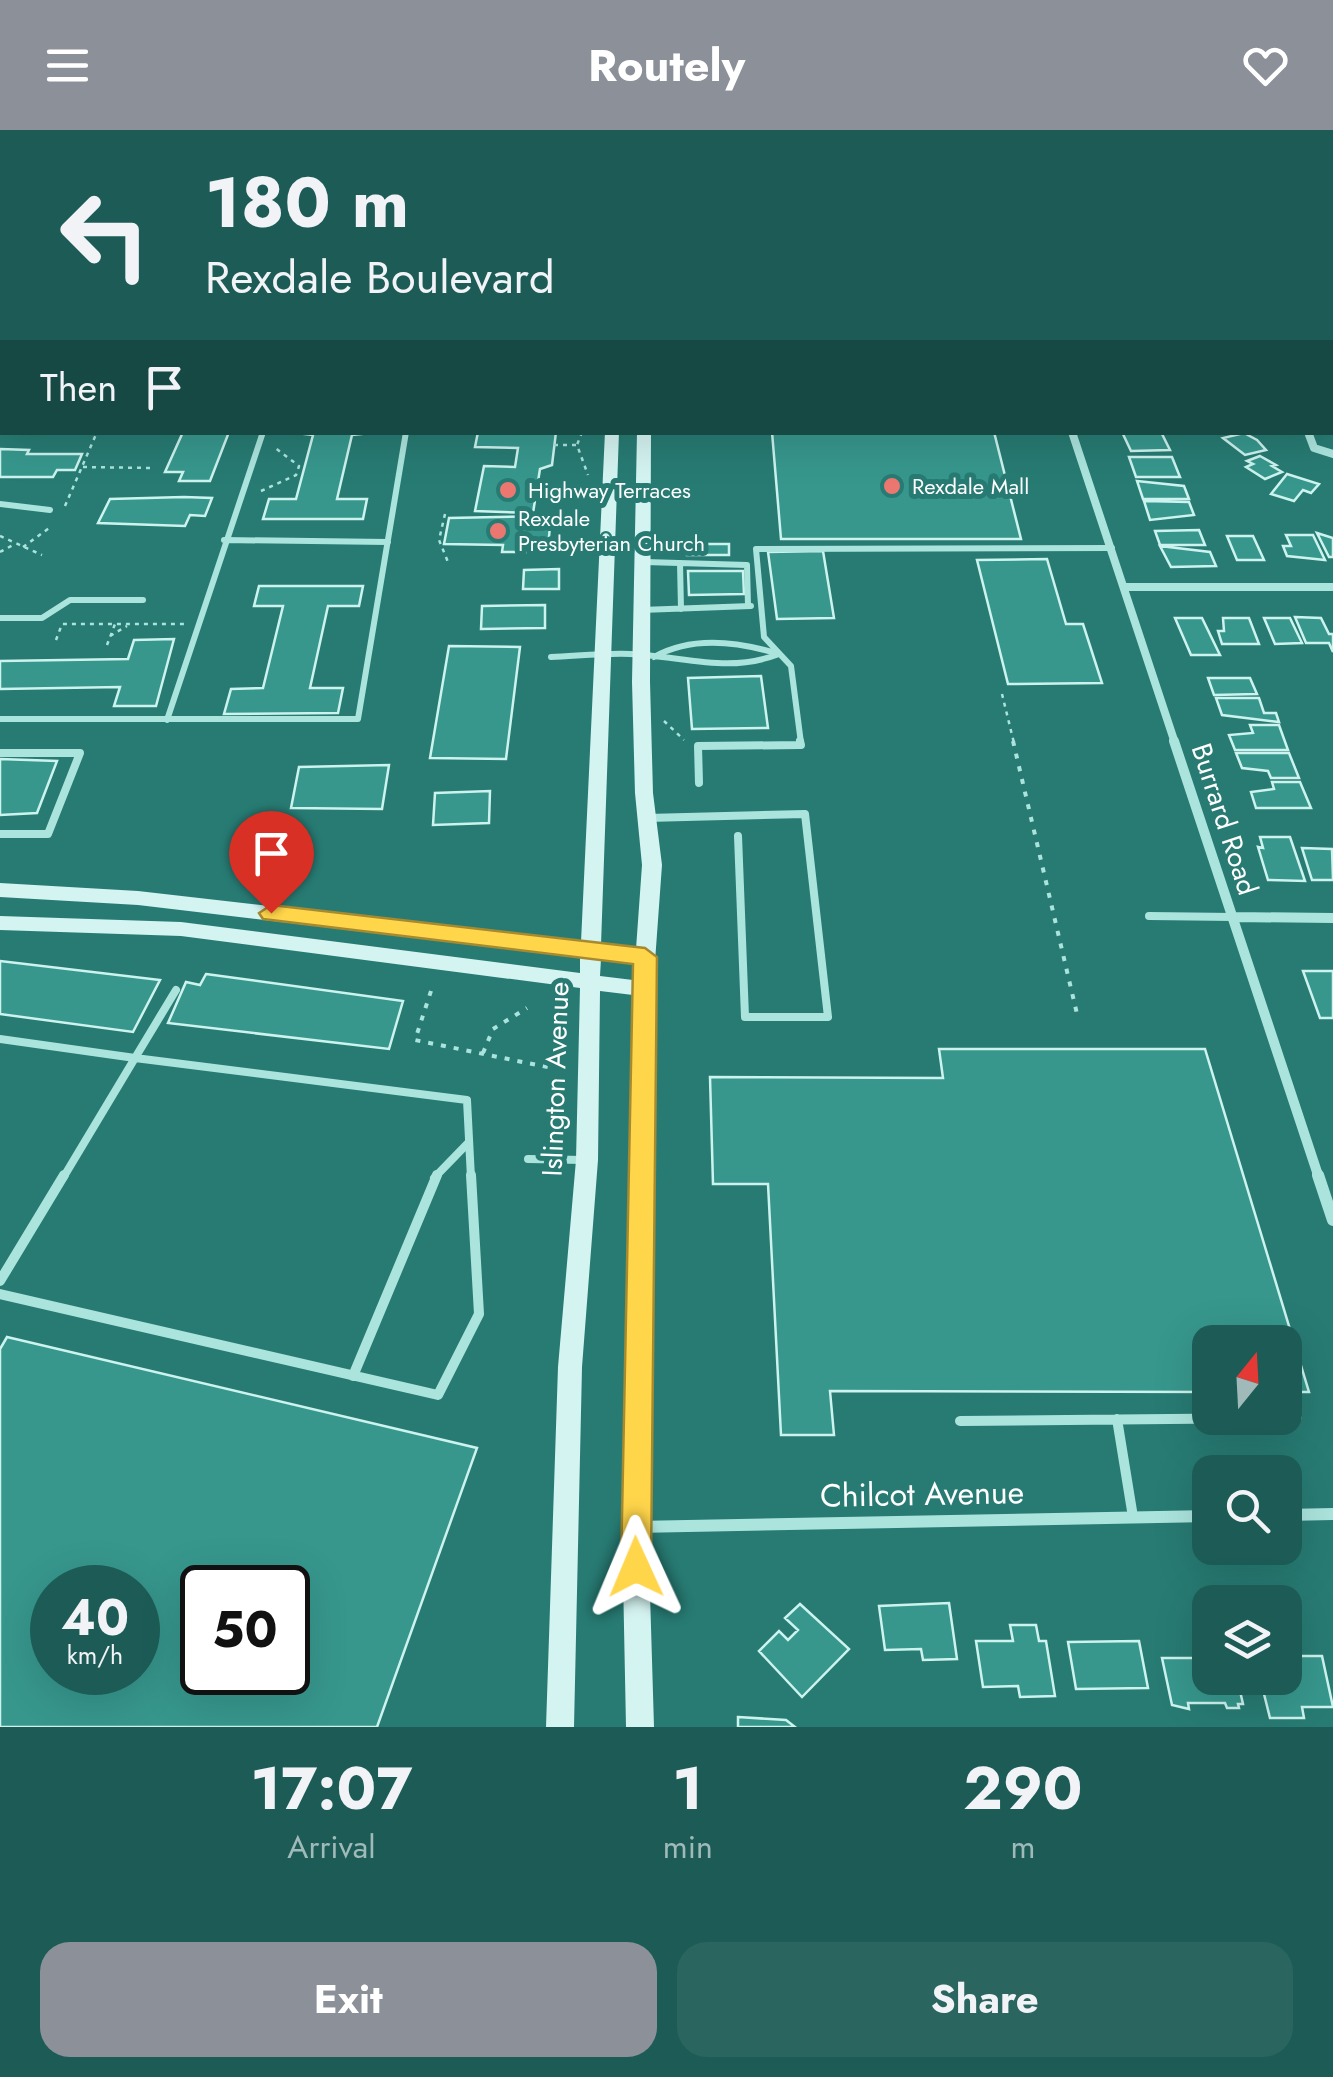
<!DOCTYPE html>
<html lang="en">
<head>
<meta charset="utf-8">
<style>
	:root { --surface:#1d5c56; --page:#2a6560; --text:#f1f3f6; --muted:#a0bab9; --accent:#8c9099 }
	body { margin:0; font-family:Jost,sans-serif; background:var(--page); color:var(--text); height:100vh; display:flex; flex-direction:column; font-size:38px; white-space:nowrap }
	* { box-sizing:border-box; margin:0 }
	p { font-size:32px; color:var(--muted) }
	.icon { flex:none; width:55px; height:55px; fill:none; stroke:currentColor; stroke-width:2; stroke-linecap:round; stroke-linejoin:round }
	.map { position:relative; height:1597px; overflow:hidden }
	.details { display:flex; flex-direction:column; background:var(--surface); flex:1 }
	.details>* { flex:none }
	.hud { position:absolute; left:0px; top:0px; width:1335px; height:305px; box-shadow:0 10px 40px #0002; background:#1d5c56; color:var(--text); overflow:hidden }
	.needle { width:65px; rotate:18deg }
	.controls { position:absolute; left:1192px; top:1195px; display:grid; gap:20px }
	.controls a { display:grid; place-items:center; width:110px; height:110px; border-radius:20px; background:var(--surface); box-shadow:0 10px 40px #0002; font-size:50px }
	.speed { position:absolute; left:30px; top:1435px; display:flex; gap:20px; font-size:50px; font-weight:700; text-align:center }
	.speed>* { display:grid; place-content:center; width:130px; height:130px; border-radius:50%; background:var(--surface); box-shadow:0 10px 40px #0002; line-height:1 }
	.speed small { font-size:25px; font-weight:400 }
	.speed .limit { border:5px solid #111; border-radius:15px; background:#fff; color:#111 }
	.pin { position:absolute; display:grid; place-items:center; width:85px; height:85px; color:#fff; margin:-102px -42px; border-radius:50% 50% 50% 0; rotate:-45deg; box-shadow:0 0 10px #0007 }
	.pin .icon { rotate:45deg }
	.me { position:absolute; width:110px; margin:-55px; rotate:359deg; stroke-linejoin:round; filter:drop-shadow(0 0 8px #0008) }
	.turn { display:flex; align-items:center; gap:35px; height:210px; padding:0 40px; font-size:45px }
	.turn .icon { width:130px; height:130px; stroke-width:2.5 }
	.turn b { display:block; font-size:70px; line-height:85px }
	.then { display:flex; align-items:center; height:95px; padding:0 40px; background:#0003; gap:20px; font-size:38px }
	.eta { display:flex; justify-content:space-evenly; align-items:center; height:170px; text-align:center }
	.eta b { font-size:60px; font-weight:700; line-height:70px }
	.action { display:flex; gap:20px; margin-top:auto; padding:20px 40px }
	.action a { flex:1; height:115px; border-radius:30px; background:var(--accent); color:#fff; font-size:40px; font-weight:700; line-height:115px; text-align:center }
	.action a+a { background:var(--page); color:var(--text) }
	header { display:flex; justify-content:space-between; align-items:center; height:130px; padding:0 40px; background:var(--accent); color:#fff; font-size:45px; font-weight:700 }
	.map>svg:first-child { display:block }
	.green { fill:#329287 }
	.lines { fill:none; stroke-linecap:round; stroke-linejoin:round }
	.stream { stroke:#a0e4db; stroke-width:5 }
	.building { fill:#37978d; stroke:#cdf3ef; stroke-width:2.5; fill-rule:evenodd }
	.path-far1 { stroke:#abe4dd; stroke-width:2.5; stroke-dasharray:4 5; stroke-linecap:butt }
	.path { stroke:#abe4dd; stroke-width:4; stroke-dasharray:5 8; stroke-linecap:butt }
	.service-far3 { stroke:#abe4dd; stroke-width:5 }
	.service-far2 { stroke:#abe4dd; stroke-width:6 }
	.service-far1 { stroke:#abe4dd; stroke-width:8 }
	.service { stroke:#abe4dd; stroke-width:10 }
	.minor-far3 { stroke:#abe4dd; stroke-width:6 }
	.minor-far2 { stroke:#abe4dd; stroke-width:8 }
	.minor-far1 { stroke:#abe4dd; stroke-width:10 }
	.minor { stroke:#abe4dd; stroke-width:12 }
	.secondary { fill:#d4f4f1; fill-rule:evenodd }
	.route { fill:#ffd54a; stroke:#a68a30; stroke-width:2.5 }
	.poi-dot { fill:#ec7771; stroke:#277b73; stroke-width:4 }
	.labels { text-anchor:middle; stroke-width:10; stroke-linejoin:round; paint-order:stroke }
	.far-poi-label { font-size:22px; fill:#fff; stroke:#277b73; text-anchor:start }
	.street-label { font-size:28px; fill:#fff; stroke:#277b73 }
	.near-street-label { font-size:32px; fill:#fff; stroke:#277b73 }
</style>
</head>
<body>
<header><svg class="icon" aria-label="menu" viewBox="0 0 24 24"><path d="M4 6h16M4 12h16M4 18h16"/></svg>Routely<svg class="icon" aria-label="heart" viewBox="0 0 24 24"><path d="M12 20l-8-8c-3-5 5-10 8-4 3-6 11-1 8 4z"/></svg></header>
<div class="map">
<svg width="1333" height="1597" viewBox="0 0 1333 1597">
	<rect width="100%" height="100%" fill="#277b73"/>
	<path class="green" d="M666,0H1237L1249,2H667Z"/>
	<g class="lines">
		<path class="stream" d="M804,0L815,2"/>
	</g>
	<path class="building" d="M183,302H229L210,351H179L183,342H165Z
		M288,302H380L352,305L337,369H367L363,389H263L269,369H296L313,305Z
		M478,302H556L552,335L540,339L533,383L475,381L484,336L515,337L518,318L475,317Z
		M772,302H994L1021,409H781Z
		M1122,302H1161L1170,320L1131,321Z
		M1244,303L1257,310L1266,320L1245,325L1223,308Z
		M0,319L29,320L27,324H82L75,340H57L53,347H0Z
		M1260,326L1276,335L1272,336L1282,342L1265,349L1246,337L1253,334L1247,331Z
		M1129,327H1172L1180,347H1136Z
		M1287,344L1319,354L1311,363L1303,360L1294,371L1271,364Z
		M1137,351L1184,356L1189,369H1143Z
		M184,367L212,368L205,386L190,385L185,396L98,393L110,369Z
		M1144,371L1189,372L1194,385L1150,390Z
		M551,386L548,417L534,422H502L503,415L444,414L449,388Z
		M1199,400L1205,415H1160L1155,401Z
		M1317,403L1333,408V427H1329Z
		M1286,405H1313L1325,430L1287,426L1283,416H1291Z
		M1227,406H1253L1264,430H1237Z
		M687,414H729V425H687Z
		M1160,416L1210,422L1216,436L1171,437Z
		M823,421L834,488L777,489L768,422Z
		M1047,429L1066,494H1083L1102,553L1008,554L977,430Z
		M559,439V459H523L524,440Z
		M688,441H743L744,464L689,465Z
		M259,456H363L359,476H328L310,558H343L338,583L224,584L231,559L263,558L283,476H254Z
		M545,475V498L481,499L482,476Z
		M1295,487L1321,488L1329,504H1333V522L1329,513H1306Z
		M1175,488H1202L1220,525H1191Z
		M1223,488H1249L1259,514H1222L1218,501H1224Z
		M1264,488H1290L1302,513L1275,514Z
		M174,509L156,576H114L120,557L0,559V531L128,529L134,510Z
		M449,516L520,517L506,629L430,628Z
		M761,546L768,598L692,599L688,548Z
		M1208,548H1250L1257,564L1214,565Z
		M1216,568H1259L1264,583H1276L1279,592L1222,585Z
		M1250,595H1279L1288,620H1235L1229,605L1253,603Z
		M1236,623H1289L1299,648H1271L1268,641L1242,638Z
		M0,629L57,631L37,683L0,685Z
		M389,635L382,679L291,678L299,637Z
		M1272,652H1300L1311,678H1256L1251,662L1274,659Z
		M490,661L489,693L433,695L435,663Z
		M1260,707H1290L1305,751L1268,750L1258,717L1263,718Z
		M1302,718L1332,719L1333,750H1312Z
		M0,831L160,850L133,902L0,884Z
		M1303,841H1333V888H1320Z
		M206,844L403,871L389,919L168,893L186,852L200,855Z
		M939,919H1205L1309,1262H1285V1212H1210V1262L830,1261L834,1305H781L768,1054H713L710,947L943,948Z
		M7,1207L477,1318L377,1597H0V1219ZM52,1458H138V1542H52ZM202,1458H288V1542H202Z
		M949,1473L957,1529L923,1530L921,1519L885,1520L879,1476Z
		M800,1474L849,1519L802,1567L759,1521L779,1501L788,1510L798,1500L785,1488Z
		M1010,1495H1036L1039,1511H1046L1055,1566L1020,1567L1018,1556L983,1557L976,1511H1013Z
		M1195,1507H1210V1548H1237L1243,1574H1238L1239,1578H1227L1225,1573H1188L1189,1579L1172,1575L1162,1528H1199Z
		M1139,1511L1148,1558L1076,1559L1068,1512Z
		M1285,1526H1322L1333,1577H1302L1304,1588H1270L1260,1548H1285Z
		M738,1587L786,1590L795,1597H738Z"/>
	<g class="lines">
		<path class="path-far1" d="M906,0L978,2
			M1192,0L1212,2
			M1012,2L1051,0
			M582,302L577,315L588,345
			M554,315H577
			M83,337L153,338
			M261,361L296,345L299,336L274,317
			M65,376L97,302
			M445,384L439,410L448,432
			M0,406L42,425
			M23,417L52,396
			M0,422L13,415
			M110,506L127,496
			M56,510L62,494H186
			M107,515L115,494
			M1002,564L1014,613
			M664,591L684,610"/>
		<path class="path" d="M1013,611L1077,884
			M431,861L415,910L552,938
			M483,923L493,899L527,878"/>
		<path class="service-far3" d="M249,2L254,0"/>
		<path class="service-far2" d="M0,374L50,380
			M224,410L388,412
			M645,432L747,435L748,476
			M680,433L681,479
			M641,480L751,476
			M0,488H42L70,470H143
			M551,527C577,526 604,523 630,524C683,526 727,544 779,524
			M654,527C691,506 735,511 775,523
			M0,589H358L406,302
			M167,590L263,302
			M801,613L791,536L764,507L756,419L1112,418"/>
		<path class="service-far1" d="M0,623H80L48,704H0
			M699,653L698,616L801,615L800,611
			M647,688L805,684L828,887H745L738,706
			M1149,786L1234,787
			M176,860L135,928L467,970L471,1048
			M0,909L135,928L63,1048
			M528,1029L583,1030
			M434,1048L469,1012"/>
		<path class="service" d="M0,1151L64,1045
			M0,1164L438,1265L479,1184L471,1045
			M353,1246L437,1045
			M1285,1287H1297
			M1117,1289L1133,1387
			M960,1291L1273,1288"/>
		<path class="minor-far3" d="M343,2L349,0"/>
		<path class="minor-far2" d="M1072,302L1175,613
			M1308,302L1314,318L1333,324
			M1126,457H1333"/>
		<path class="minor-far1" d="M1174,611L1319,1048
			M1234,787L1333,788"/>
		<path class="minor" d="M1318,1045L1333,1090
			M1285,1385L1333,1384
			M636,1397L1210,1386"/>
		<path class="secondary" d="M623,0H635V2H624Z
			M605,302H619L601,815L636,819L642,735L635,663L632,552L637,302H651L650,552L653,663L662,735L653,859L648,1397L654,1597H626L622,1397L633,865L600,861L598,1030L582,1237L574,1597H546L558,1237L576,1030L580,858L181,806L0,800V786L181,792L580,843V827L138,775L0,767V753L138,761L581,812ZM601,829L635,833L633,850L600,846Z"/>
	</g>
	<path class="route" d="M271,775L645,818L657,827L651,1437L647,1447L636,1452L625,1447L621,1437L633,834L263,789L259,783Z"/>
	<g class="poi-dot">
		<circle cx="892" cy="356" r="10"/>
		<circle cx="508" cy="360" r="10"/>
		<circle cx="498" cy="401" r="10"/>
	</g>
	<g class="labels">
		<g class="far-poi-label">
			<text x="912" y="364">Rexdale Mall</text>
			<text x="528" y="368">Highway Terraces</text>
			<text x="518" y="396">Rexdale<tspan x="518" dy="25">Presbyterian Church</tspan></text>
		</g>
		<g class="street-label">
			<text transform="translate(1225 689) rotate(72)" y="10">Burrard Road</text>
			<text transform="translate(555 949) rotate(-88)" y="10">Islington Avenue</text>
		</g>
		<g class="near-street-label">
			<text transform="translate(922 1364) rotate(-1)" y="11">Chilcot Avenue</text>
		</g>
	</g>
</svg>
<div class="controls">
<a><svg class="needle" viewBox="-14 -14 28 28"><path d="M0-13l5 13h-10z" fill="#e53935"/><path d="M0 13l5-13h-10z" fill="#a0bab9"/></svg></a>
<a><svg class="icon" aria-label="search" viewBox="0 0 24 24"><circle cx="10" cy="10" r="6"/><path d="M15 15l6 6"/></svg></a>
<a><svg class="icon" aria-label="layers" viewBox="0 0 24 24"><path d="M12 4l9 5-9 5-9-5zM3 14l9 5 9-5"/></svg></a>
</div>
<div class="speed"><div>40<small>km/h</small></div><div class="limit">50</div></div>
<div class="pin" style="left:271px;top:783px;background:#d93025"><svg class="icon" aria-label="arrive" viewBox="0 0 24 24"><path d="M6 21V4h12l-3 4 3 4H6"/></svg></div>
<svg class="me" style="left:636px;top:1437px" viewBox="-20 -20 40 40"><path d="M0-17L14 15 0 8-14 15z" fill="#ffd54a" stroke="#fff" stroke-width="4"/></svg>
<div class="hud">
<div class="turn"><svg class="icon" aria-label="left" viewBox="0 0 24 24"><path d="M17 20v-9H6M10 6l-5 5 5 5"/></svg><div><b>180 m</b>Rexdale Boulevard</div></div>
<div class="then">Then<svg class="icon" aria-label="arrive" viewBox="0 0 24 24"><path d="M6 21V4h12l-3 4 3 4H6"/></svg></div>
</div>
</div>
<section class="details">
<div class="eta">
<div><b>17:07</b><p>Arrival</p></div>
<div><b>1</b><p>min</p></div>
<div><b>290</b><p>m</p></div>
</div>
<div class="action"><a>Exit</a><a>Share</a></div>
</section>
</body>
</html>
